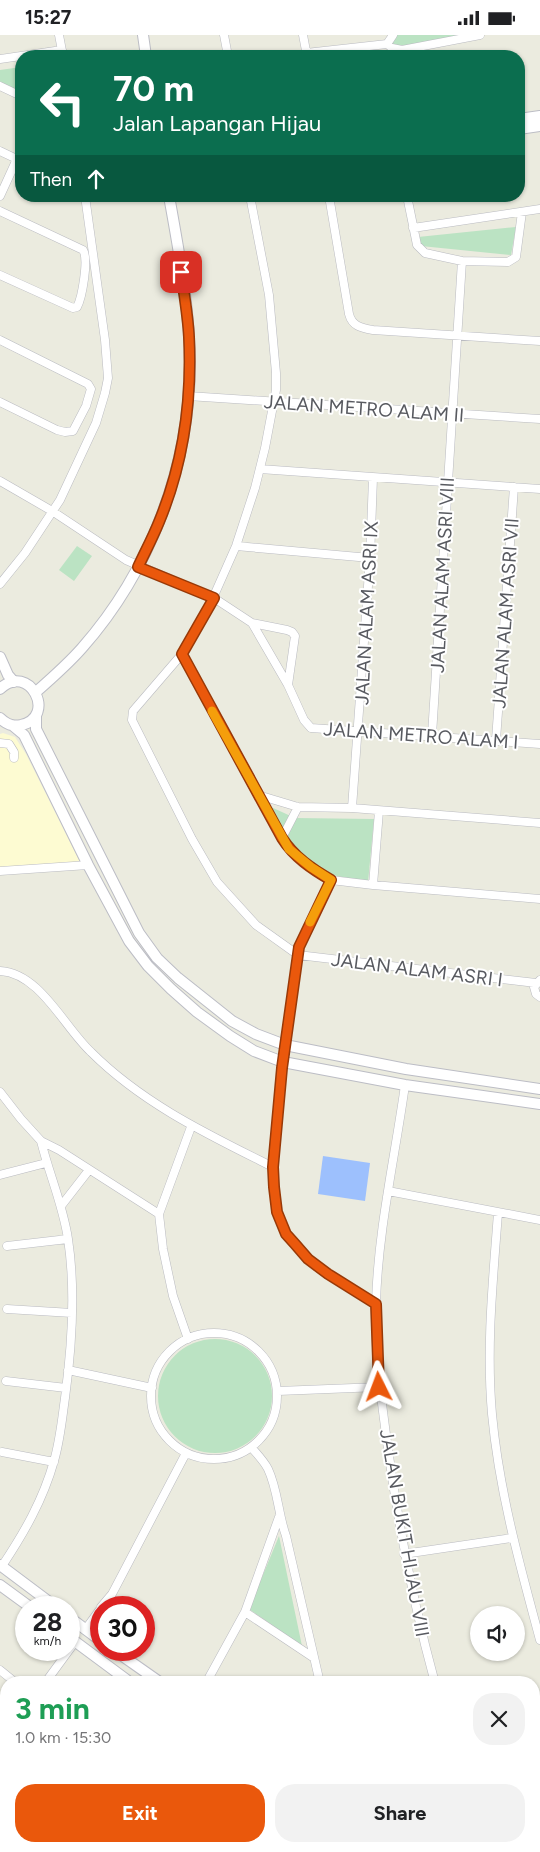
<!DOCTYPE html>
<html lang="en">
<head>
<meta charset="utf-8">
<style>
	:root { --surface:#fff; --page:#f2f2f2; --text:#202124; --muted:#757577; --accent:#ea580c }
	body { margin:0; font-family:Figtree,sans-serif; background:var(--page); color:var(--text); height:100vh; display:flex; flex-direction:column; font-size:19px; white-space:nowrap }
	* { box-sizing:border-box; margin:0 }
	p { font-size:16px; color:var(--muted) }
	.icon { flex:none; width:28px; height:28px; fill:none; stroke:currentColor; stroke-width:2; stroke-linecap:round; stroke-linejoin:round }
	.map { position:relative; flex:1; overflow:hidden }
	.drawer { position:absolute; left:0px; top:1641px; width:540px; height:176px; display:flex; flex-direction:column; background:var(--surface); border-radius:20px 20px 0 0; box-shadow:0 1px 4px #0004 }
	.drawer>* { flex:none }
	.guide { position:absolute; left:15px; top:15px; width:510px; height:152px; border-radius:20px; box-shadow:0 1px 4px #0004; background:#0b6e4f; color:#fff; overflow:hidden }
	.buttons { position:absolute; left:470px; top:1571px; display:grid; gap:10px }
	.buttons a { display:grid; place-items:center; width:55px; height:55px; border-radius:50%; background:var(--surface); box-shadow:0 1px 4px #0004; font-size:25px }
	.speed { position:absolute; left:15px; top:1561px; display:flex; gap:10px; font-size:25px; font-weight:700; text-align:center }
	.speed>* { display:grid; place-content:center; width:65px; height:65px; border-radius:50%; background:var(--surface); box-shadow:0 1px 4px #0004; line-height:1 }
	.speed small { font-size:12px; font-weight:400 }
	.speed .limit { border:8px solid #d22; background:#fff; color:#111 }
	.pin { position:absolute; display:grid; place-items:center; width:42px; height:42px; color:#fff; margin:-21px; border-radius:10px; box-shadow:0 2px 8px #0006 }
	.me { position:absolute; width:55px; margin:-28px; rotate:357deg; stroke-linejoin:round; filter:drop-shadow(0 0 4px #0008) }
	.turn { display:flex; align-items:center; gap:18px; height:105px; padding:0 15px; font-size:22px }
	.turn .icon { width:65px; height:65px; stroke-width:2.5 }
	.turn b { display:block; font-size:35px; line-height:42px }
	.then { display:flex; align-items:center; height:48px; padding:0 15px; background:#0003; gap:10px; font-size:19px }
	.round { display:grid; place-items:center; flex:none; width:52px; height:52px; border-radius:20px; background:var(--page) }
	.head { display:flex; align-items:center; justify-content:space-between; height:85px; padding:0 15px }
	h1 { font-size:30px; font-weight:700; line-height:38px; color:#1e9e55 }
	.button { display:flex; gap:10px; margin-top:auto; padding:10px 15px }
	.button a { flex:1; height:58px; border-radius:20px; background:var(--accent); color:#fff; font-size:20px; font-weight:700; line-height:58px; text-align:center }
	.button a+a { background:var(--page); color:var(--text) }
	.status { display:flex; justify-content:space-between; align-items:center; height:35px; padding:0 25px; background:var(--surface); direction:ltr }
	.status svg { height:14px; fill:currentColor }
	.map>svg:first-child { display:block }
	.commercial { fill:#fdfbd2 }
	.green { fill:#bbe3c3 }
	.water { fill:#9dc0fd }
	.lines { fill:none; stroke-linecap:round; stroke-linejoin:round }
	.street-casing { stroke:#babbc1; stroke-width:9 }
	.secondary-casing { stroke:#bcbdc5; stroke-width:12 }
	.highway-casing { stroke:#e5cd04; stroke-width:16 }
	.street { stroke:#fff; stroke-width:8 }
	.secondary { stroke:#fff; stroke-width:10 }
	.highway { stroke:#faf586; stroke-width:14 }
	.route-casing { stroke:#983908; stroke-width:12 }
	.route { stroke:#ea580c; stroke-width:9 }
	.slow { stroke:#f59e0b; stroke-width:9 }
	.labels { text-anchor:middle; stroke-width:4; stroke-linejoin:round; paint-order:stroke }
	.street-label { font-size:19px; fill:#585a60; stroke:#fff }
</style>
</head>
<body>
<div class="status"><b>15:27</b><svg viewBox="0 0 49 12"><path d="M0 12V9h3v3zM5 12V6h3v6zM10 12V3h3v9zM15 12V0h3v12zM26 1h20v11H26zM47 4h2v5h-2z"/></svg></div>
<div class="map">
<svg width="540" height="1817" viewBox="0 0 540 1817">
	<rect width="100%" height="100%" fill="#ebebdf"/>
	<path class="commercial" d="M3,698L15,702L26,719L80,827L0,834V699Z
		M0,1721L6,1725V1802L0,1797Z
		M17,1811H120L128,1817H24Z"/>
	<path class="green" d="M395,0H467L403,12L395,11L391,6Z
		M21,32V58L0,47V35Z
		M516,192L511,220L421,211L418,202Z
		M77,511L92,521L74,546L59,535Z
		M271,772L295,783L374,784L368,847L332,840L309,825L290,809Z
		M158 1361a57 57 0 1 1 114 0a57 57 0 1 1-114 0Z
		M279,1501L302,1611L249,1574Z"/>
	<path class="water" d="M323,1121L370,1128L365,1166L318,1159Z"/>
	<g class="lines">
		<g class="street-casing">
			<path id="street" d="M59,0L63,21
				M224,0L228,21
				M303,0L307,21
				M387,9L393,0
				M306,18L387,9L392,13L402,15L480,0
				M0,24L62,15
				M0,51L21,61
				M0,116L21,126
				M0,161L17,124
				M250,161L269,260L276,338V355L265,413L255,453L236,511L205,581L182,619L133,676L132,685L192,804L217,847L256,890L298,920L536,948
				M329,161L349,279C352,291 361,293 373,295L540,306
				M407,161L417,210L425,218L462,226L508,227L516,222L522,177
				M0,176L83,215C89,224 82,263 77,272L73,273L0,240
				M413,193L540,174
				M0,305L88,349L91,354L86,371L73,396L65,397L57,395L0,367
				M188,361L540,384
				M260,434L540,454
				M0,446L52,476L126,525L214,563L252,588L288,650L304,685L311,693L540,709
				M236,511L370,523
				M0,549L25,518L60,465L96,388L105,358L108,343L105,305L85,161
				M252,588L287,595L292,597L295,601L288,650
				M182,619L258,760L298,772L352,773L540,788
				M432,700L462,226
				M496,705L514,452
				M0,708L9,709L14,717V723
				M258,760L289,814L319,838L331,845L373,850L540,864
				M352,773L370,523L373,443
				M282,803L298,772
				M0,836L88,830
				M331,845L299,912L282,1033L273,1132L274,1152L277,1177L286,1199L295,1209L308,1224L328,1239L375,1269
				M373,850L379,776
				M0,936C40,938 64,992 91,1017C143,1069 209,1100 273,1132
				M540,945L534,952L536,959L540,962
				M405,1050C395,1122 378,1195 376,1268C374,1314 381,1361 387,1407C398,1488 413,1568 435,1648
				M0,1057L21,1084L41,1106L59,1115L159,1179
				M0,1140L46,1128
				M388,1156L540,1185
				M61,1171L89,1135
				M498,1178C493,1245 486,1312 492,1379C499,1456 520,1531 540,1605
				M7,1211L68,1204
				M7,1274L72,1278
				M151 1361a63 63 0 1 1 126 0a63 63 0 1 1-126 0Z
				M188,1304L173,1261L163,1214L159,1179L191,1092
				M68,1335L152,1353
				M6,1346L66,1353
				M278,1356L379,1352
				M251,1412C257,1419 264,1426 268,1434C278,1455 278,1479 286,1501L320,1648
				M2,1417L54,1427
				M404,1519L512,1503
				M2,1531C24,1498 43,1465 54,1426C60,1406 62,1384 65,1363C72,1311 76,1256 68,1204C63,1170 49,1139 41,1106
				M101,1572L112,1559L186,1418
				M245,1577L314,1623
				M85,1595L101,1573
				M0,1635L16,1648
				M45,1648L75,1607
				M206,1648L245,1577L279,1482
				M0,1710L6,1701
				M0,1719L6,1723
				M125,1811L132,1817
				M234,1811L242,1817
				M476,1811V1817
				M425,1817L429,1811"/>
		</g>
		<g class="secondary-casing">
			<path id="secondary" d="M143,0L146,21
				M519,84L540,81
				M519,94L540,91
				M0,622L8,640L14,647
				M0,654C29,626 58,682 21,690C13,692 6,689 0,683
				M36,657C52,643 68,629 82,613C150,536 189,433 190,331C190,274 179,217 169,161
				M36,680V694L139,898L157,923L178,943L232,986L256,999L285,1010L406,1034L540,1054
				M12,690L24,700L88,830L129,906L148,931L171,954L197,977L230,1001L254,1016L283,1027L405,1050L540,1069
				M0,1530L56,1572
				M0,1550L30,1572
				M69,1582L101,1606
				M69,1602L131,1648
				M114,1615L161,1648
				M362,1811L370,1817
				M386,1811L394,1817"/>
		</g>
		<g class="highway-casing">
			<path id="highway" d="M0,1791L6,1796
				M25,1811L31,1817"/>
		</g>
		<use href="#street" class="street"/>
		<use href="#secondary" class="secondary"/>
		<use href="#highway" class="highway"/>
	</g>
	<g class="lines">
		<g class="route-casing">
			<path id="route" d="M181,237C184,259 188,281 189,302C192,364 183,429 159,487C153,502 145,517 138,532L214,563L182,619L282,803C294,822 312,834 331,845L299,912L282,1033L273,1132L274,1152L277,1177L286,1199L295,1209L308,1224L328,1239L376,1269L379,1352"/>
		</g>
		<use href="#route" class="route"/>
		<path class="slow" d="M212,676L289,814L311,832L331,845L310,887"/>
	</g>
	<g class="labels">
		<g class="street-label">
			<text transform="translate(364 373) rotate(4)" y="7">JALAN METRO ALAM II</text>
			<text transform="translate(442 540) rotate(-87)" y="7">JALAN ALAM ASRI VIII</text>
			<text transform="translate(366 578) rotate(-87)" y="7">JALAN ALAM ASRI IX</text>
			<text transform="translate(505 578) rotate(-86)" y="7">JALAN ALAM ASRI VII</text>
			<text transform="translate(421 700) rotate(4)" y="7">JALAN METRO ALAM I</text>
			<text transform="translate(417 934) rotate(7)" y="7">JALAN ALAM ASRI I</text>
			<text transform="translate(405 1498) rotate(80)" y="7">JALAN BUKIT HIJAU VIII</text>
		</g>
	</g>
</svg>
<div class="buttons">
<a><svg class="icon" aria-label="sound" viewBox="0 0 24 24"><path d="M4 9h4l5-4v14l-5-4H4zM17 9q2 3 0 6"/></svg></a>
</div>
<div class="speed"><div>28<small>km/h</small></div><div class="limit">30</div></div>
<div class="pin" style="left:181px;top:237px;background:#d93025"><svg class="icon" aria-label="arrive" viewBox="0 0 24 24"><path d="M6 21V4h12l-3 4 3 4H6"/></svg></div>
<svg class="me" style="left:379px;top:1352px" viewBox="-20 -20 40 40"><path d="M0-17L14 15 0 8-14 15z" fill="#ea580c" stroke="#fff" stroke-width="4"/></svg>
<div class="guide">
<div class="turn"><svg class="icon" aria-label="left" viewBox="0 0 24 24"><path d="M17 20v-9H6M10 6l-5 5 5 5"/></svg><div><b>70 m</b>Jalan Lapangan Hijau</div></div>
<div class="then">Then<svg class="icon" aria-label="ahead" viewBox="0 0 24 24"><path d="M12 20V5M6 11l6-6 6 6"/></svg></div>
</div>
<section class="drawer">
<div class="head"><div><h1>3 min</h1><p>1.0 km · 15:30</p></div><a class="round"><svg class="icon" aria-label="close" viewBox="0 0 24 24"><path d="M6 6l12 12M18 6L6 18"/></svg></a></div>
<div class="button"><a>Exit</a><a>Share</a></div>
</section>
</div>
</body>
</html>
